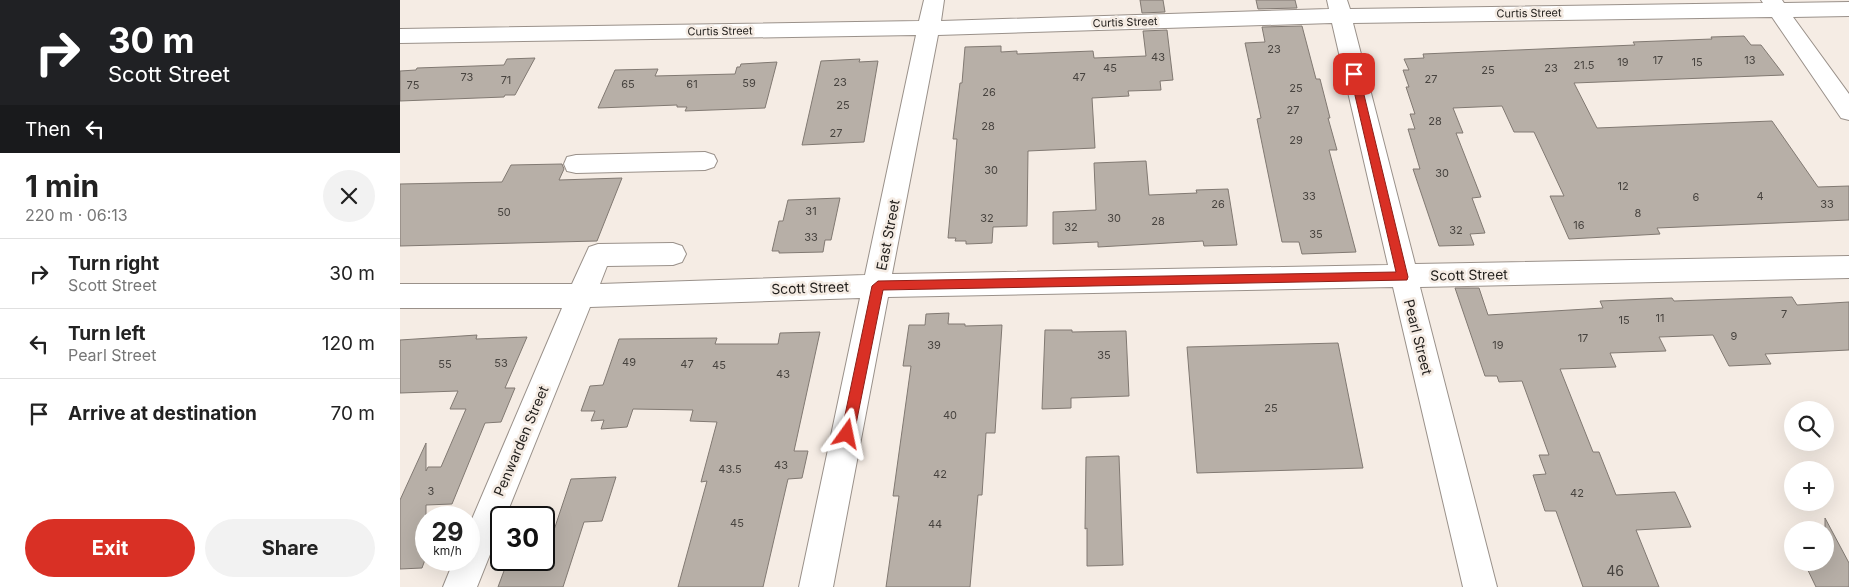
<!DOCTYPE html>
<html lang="en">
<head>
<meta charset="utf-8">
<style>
	:root { --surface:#fff; --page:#f2f2f2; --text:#222; --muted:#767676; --line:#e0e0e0; --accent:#d93025 }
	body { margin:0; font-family:Inter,sans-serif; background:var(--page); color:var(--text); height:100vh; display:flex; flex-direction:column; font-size:19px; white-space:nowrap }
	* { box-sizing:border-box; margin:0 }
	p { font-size:16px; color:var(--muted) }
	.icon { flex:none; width:28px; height:28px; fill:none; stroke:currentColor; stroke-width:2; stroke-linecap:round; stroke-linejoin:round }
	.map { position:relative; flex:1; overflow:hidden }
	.sheet { display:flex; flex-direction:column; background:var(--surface); width:400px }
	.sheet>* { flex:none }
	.banner { background:#202124; color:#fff; overflow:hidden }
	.controls { position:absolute; left:1384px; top:401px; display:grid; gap:10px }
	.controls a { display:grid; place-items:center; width:50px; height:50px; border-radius:50%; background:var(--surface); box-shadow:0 5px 20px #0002; font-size:25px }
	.speed { position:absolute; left:15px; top:506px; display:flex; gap:10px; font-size:25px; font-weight:700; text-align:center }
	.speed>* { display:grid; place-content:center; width:65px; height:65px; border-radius:50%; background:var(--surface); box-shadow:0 5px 20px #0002; line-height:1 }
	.speed small { font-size:12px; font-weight:400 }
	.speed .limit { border:2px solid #111; border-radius:8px; background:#fff; color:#111 }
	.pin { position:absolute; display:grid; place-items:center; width:42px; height:42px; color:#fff; margin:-21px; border-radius:10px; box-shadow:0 2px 8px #0006 }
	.me { position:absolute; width:55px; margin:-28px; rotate:12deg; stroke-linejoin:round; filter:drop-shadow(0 0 4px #0008) }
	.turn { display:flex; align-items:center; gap:18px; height:105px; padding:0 25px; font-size:22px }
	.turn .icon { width:65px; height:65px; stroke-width:2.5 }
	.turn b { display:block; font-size:35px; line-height:42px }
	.then { display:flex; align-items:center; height:48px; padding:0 25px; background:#0003; gap:10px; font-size:19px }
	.round { display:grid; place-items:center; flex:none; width:52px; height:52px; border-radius:26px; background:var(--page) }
	.overview { display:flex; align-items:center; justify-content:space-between; height:85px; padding:0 25px }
	h1 { font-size:30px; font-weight:700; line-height:38px }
	.primary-button { display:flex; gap:10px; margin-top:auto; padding:10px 25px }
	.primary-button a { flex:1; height:58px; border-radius:30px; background:var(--accent); color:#fff; font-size:20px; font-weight:700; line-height:58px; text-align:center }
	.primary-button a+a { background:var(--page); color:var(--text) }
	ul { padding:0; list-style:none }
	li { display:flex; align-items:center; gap:15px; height:70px; padding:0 25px; border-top:1px solid var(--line) }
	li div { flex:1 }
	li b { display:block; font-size:19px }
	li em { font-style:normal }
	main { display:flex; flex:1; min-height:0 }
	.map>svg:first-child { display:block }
	.building { fill:#b7afa7; stroke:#817972 }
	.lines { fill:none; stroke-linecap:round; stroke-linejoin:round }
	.minor-casing { stroke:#9a918a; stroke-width:2 }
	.minor { fill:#fff; fill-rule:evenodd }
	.route { fill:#d93025; stroke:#8d1f18 }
	.labels { text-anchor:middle; stroke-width:5; stroke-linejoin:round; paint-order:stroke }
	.far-street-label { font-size:11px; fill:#221f1c; stroke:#f5ece4 }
	.number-label { font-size:11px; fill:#47433f }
	.street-label { font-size:14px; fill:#221f1c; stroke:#f5ece4 }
	.near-number-label { font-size:14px; fill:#47433f }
</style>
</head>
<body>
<main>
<section class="sheet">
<div class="banner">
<div class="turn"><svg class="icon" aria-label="right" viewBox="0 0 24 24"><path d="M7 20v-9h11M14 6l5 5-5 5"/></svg><div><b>30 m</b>Scott Street</div></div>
<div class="then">Then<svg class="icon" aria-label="left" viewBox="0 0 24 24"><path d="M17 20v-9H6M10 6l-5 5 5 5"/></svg></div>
</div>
<div class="overview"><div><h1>1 min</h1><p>220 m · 06:13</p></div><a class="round"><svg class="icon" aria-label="close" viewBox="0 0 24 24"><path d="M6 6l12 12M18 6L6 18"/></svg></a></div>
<ul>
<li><svg class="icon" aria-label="right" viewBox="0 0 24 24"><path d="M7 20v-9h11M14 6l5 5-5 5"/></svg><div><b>Turn right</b><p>Scott Street</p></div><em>30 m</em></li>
<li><svg class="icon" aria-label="left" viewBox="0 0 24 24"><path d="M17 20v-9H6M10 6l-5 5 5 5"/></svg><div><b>Turn left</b><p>Pearl Street</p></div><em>120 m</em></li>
<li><svg class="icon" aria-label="arrive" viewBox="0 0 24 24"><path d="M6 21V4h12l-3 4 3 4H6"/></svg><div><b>Arrive at destination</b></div><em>70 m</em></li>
</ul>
<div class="primary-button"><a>Exit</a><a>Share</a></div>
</section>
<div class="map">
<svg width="1449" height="587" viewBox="0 0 1449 587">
	<rect width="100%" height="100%" fill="#f5ece4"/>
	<path class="building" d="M740,0H763L765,12L742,13Z
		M856,0H895L897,8L858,9Z
		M902,26L916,79H920L930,118H928L937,150H929L956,252L902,254L899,242H882L857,119L861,118L845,43L865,42L862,27Z
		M767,30L773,80L760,81L761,90L728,91L729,96L692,98L695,148L628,151L627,226L593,227L592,243L566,244V241H555L556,238H548L557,139H553L560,83H562L565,47L601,46V52L617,51V54L693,51L694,58L746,56L743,31Z
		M1344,36L1351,45H1361L1384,75L1174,83L1197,128L1372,121L1418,187L1449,186V220L1257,228L1260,234L1169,239L1150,196H1164L1134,132H1114L1102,106L1053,108L1063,133H1056L1081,197L1072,198L1085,233L1070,234L1074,245L1039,246L1013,169H1020L1008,129H1015L1010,114H1015L1006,87H1009L1003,70H1009L1004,59L1024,58L1023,54L1235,45L1233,42L1312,39L1311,37Z
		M135,58L115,95H105L104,97L0,101V71L16,70L17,68L104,65L107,59Z
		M460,59L459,62L478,61L464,142L402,145L421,61Z
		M377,62L365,108L285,111L287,107H277V105L198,108L215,70L258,69L255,76L335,74L337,67H340L341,64Z
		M746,161L749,195L797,193L796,190L828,189L837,245L804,246L803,241L698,247V242L653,244V212L696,210L694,163Z
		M162,164L164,169L159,180L222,178L197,241L0,246V184L102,182L111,165Z
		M440,198L431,240H425L423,252L379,253V251H372L379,221H383L388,200Z
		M1055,288H1079L1088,315L1203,308L1200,301L1272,298L1274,301L1392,297L1397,305L1449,302V350L1365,354L1371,364L1329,366L1313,335L1259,337L1266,351L1210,353L1216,367L1160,369L1193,452H1199L1216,495L1275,492L1291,527L1236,530L1259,587H1183L1156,511H1145L1133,475L1146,474L1139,455H1149L1122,381L1099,382L1097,376H1085Z
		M549,313L548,324H565V326L602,325L595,433H586L582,495H578L570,587H486L499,496H493L511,366H503L509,325H525L526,314Z
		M645,330H672V332L726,331L729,396L671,398V408L642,409Z
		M420,332L394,451H408L402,478L388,479L363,587H278L307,481L301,482L317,422L290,421L293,410L233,409L227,427L201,429L204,420L191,421L195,411H181L190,386L203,385L219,339L317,338L315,344H378L380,333Z
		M77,335L76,339L127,337L105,388H115L101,422L85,423L52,504L26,505V557L22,568L0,569V500L26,443V471L28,467H41L66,409H50L58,391L0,393V340Z
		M938,343L963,468L797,473L787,347Z
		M719,456L723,565L687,566V528L685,529L686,457Z
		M216,477L202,521L184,522L163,587H98L108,560H144L171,479Z
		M1425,518L1449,563V587H1416L1404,562H1425Z"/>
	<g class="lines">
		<g class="minor-casing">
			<path id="minor" d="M524,0H544L541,21L929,9L927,0H947L950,9L1363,3L1361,0H1382L1384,3L1449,2V16L1393,17L1449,94V120L1441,118L1372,17L953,23L1015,264L1449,256V278L1020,287L1097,587H1063L993,287L488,297L433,587H399L460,298L190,307L105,518H101V527L77,587H43L54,560H69V526L162,308H0V284H172L189,247L198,244L273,243L282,246L286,254L282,262L273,265L207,266L200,284L465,275L516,35L0,43V29L519,21ZM932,23L988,265L492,274L538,35Z
				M305,152L314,155L317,161L314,167L305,170L176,173L167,171L164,164L167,157L176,155Z"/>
		</g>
		<use href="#minor" class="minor"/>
	</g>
	<path class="route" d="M954,71L959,74L1008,277L1007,280L483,290L454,434L452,438L447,440L443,438L441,434L472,286L478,281L996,272L950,74Z"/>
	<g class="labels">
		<g class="far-street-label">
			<text transform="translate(1129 13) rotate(-1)" y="4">Curtis Street</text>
			<text transform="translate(725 22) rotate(-2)" y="4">Curtis Street</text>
			<text transform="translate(320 31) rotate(-1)" y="4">Curtis Street</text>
		</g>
		<g class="number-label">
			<text x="874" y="53">23</text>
			<text x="758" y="61">43</text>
			<text x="1258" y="64">17</text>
			<text x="1350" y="64">13</text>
			<text x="1223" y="66">19</text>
			<text x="1297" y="66">15</text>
			<text x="1184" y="69">21.5</text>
			<text x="710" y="72">45</text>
			<text x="1151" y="72">23</text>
			<text x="1088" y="74">25</text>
			<text x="67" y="81">73</text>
			<text x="679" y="81">47</text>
			<text x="1031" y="83">27</text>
			<text x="106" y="84">71</text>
			<text x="440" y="86">23</text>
			<text x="349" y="87">59</text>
			<text x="228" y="88">65</text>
			<text x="292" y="88">61</text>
			<text x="13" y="89">75</text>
			<text x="896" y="92">25</text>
			<text x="589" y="96">26</text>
			<text x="443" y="109">25</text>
			<text x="893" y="114">27</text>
			<text x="1035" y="125">28</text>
			<text x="588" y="130">28</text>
			<text x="436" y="137">27</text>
			<text x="896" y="144">29</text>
			<text x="591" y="174">30</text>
			<text x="1042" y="177">30</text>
			<text x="1223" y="190">12</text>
			<text x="909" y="200">33</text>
			<text x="1360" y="200">4</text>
			<text x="1296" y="201">6</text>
			<text x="818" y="208">26</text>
			<text x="1427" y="208">33</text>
			<text x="411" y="215">31</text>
			<text x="104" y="216">50</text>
			<text x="1238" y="217">8</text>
			<text x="587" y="222">32</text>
			<text x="714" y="222">30</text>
			<text x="758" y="225">28</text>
			<text x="1179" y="229">16</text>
			<text x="671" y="231">32</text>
			<text x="1056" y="234">32</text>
			<text x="916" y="238">35</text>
			<text x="411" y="241">33</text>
			<text x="1384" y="318">7</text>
			<text x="1260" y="322">11</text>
			<text x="1224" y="324">15</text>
			<text x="1334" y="340">9</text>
			<text x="1183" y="342">17</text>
			<text x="534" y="349">39</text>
			<text x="1098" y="349">19</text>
			<text x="704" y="359">35</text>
			<text x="229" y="366">49</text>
			<text x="101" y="367">53</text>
			<text x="45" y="368">55</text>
			<text x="287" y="368">47</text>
			<text x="319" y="369">45</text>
			<text x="383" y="378">43</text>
			<text x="871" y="412">25</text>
			<text x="550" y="419">40</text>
			<text x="381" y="469">43</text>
			<text x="330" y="473">43.5</text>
			<text x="540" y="478">42</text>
			<text x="31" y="495">3</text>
			<text x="1177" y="497">42</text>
			<text x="337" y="527">45</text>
			<text x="535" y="528">44</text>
		</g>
		<g class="street-label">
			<text transform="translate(488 235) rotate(-79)" y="5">East Street</text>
			<text transform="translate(1069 275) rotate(-1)" y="5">Scott Street</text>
			<text transform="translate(410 288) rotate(-2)" y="5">Scott Street</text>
			<text transform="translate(1018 337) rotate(76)" y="5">Pearl Street</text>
			<text transform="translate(121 441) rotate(-67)" y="5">Penwarden Street</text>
		</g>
		<g class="near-number-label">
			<text x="1215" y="576">46</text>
		</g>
	</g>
</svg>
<div class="controls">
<a><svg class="icon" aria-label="search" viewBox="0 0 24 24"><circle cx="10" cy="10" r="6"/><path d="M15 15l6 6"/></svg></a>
<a>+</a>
<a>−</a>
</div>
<div class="speed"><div>29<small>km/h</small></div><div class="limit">30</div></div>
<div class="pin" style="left:954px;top:74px;background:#d93025"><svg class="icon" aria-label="arrive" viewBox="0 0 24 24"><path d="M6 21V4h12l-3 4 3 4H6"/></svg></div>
<svg class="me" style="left:447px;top:434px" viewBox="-20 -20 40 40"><path d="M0-17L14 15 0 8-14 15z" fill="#d93025" stroke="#fff" stroke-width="4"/></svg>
</div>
</main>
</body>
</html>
